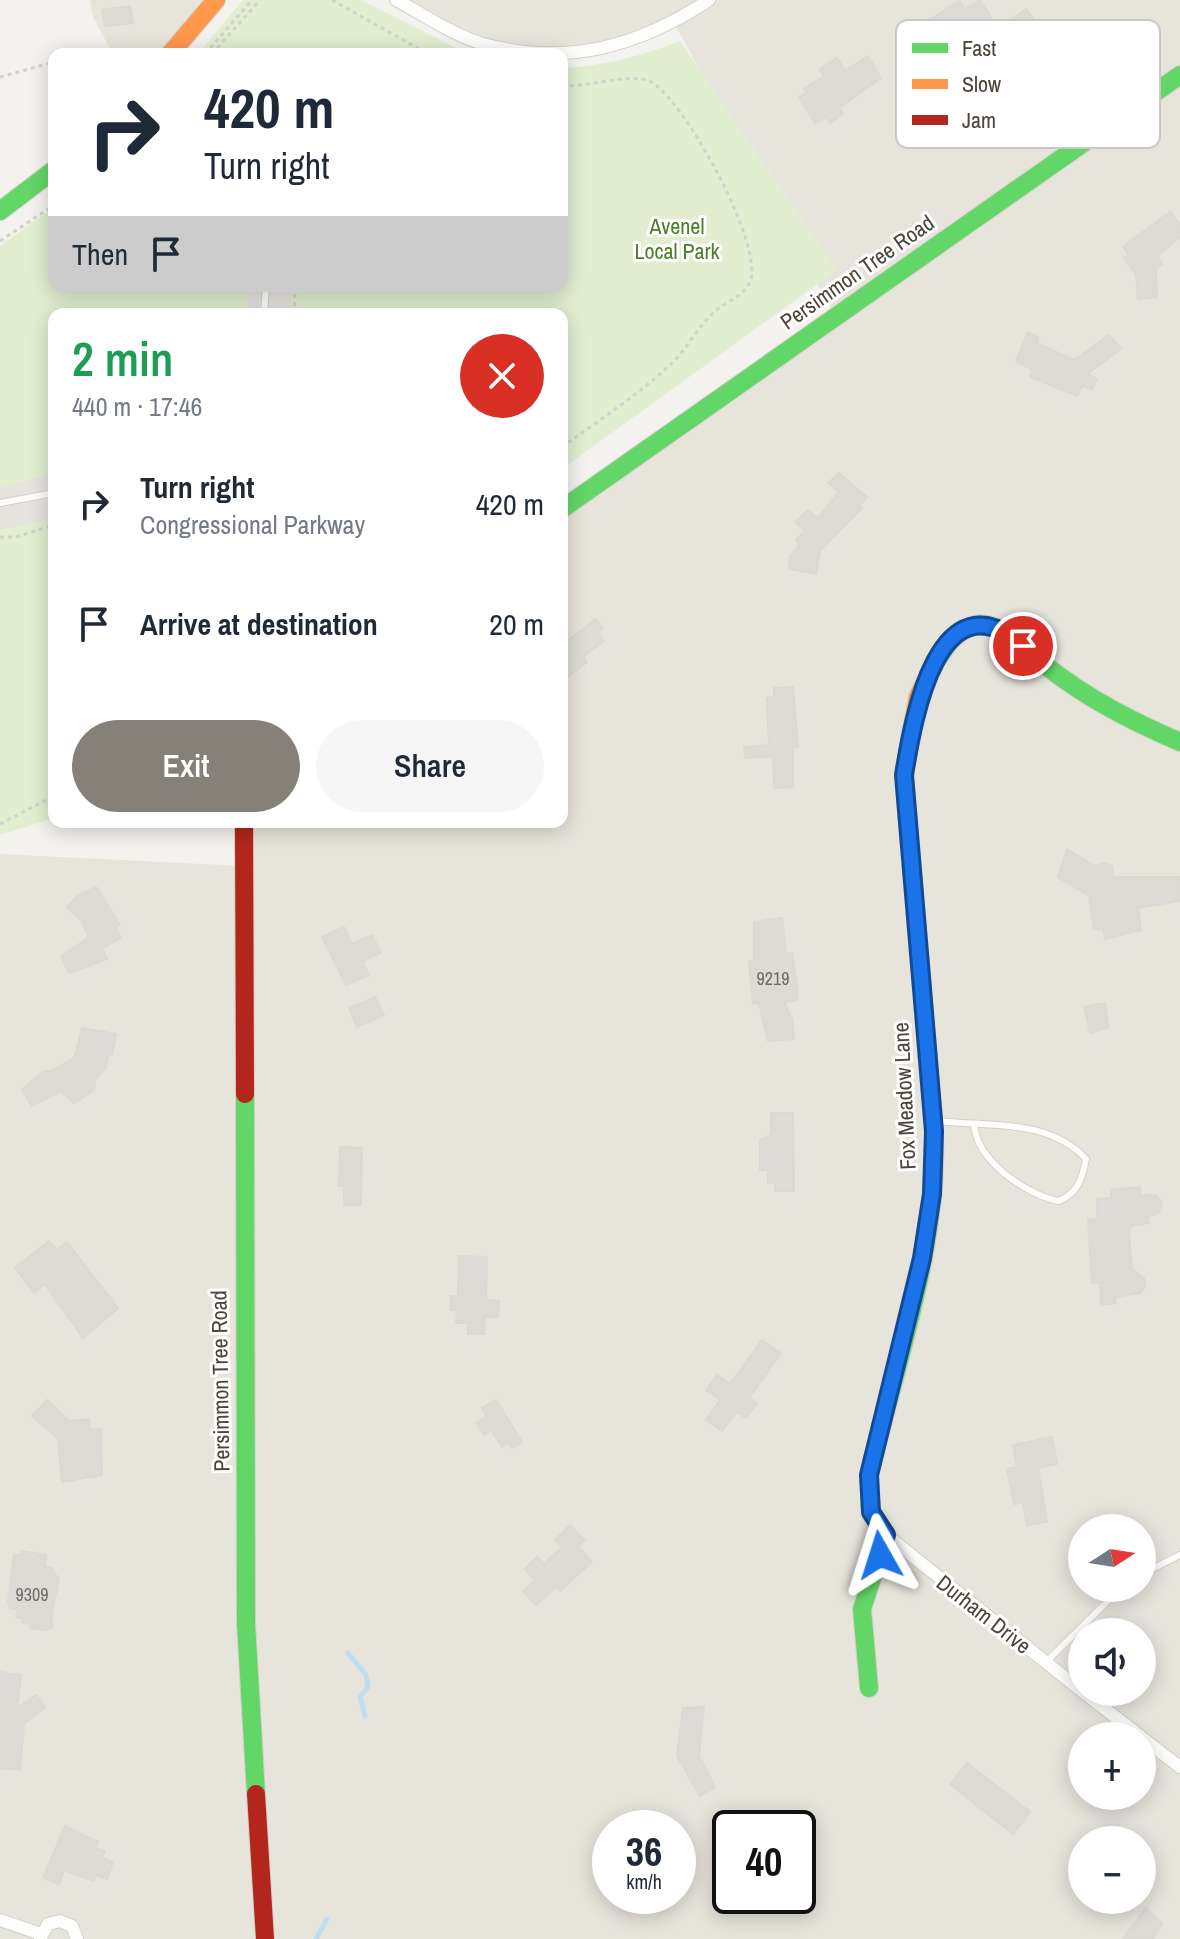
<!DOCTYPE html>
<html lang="en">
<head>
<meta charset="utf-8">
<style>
	:root { --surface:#fff; --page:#f6f6f7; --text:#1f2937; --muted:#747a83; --accent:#868178 }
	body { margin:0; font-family:"Archivo Narrow",sans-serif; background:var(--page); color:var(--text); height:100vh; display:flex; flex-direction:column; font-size:30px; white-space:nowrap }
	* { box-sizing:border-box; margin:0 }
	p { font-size:26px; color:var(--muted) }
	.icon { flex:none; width:44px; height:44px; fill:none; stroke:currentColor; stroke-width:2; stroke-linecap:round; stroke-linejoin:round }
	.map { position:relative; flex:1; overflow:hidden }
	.sheet { position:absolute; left:48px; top:308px; width:520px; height:520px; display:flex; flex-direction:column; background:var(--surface); border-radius:16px; box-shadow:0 4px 20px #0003 }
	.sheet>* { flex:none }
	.top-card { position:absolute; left:48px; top:48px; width:520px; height:244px; border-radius:16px; box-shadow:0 4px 20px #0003; background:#fff; color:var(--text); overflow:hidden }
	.needle { width:52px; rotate:78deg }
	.tools { position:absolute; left:1068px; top:1514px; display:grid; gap:16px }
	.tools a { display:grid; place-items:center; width:88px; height:88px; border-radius:50%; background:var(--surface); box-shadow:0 4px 20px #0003; font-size:40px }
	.speed { position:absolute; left:592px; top:1810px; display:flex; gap:16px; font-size:40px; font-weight:700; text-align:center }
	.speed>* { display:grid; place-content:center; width:104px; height:104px; border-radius:50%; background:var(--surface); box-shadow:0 4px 20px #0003; line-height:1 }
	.speed small { font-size:20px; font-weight:400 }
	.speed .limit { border:4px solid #111; border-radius:12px; background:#fff; color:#111 }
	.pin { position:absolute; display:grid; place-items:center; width:68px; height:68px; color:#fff; margin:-34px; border:4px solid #fff; border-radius:50%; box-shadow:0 2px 8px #0007 }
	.me { position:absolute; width:88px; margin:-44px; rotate:354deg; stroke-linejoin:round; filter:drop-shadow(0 0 6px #0008) }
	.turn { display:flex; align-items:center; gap:28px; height:168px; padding:0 24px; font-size:36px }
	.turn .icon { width:104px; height:104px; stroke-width:2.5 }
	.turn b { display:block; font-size:56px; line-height:68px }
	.then { display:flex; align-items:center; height:76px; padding:0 24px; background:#0003; gap:16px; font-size:30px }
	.round { display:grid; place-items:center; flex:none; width:84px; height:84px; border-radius:42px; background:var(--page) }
	.overview { display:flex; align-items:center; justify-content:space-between; height:136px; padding:0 24px }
	h1 { font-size:48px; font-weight:600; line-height:60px; color:#1e9e55 }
	.action { display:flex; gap:16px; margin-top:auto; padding:16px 24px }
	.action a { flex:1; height:92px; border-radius:48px; background:var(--accent); color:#fff; font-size:32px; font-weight:600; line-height:92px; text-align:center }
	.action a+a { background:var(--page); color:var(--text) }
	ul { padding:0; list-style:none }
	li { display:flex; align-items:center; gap:24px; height:120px; padding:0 24px }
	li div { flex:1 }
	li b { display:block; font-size:30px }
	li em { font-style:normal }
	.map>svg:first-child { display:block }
	.residential { fill:#e7e4dc; fill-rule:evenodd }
	.green { fill:#e1eecf }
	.parking { fill:#e6e3df }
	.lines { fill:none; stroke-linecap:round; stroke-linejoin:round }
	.stream { stroke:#c0ddf1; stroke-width:5 }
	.building { fill:#dedbd6; stroke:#dcd9d4; stroke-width:2 }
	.lane-casing { stroke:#d2d0cb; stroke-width:8 }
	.street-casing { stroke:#d2d0cb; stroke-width:14 }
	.fast-casing { stroke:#d3cfc5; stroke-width:20 }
	.slow-casing { stroke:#d3cfc5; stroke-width:20 }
	.jam-casing { stroke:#d3cfc5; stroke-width:20 }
	.path { stroke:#d3d2cc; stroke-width:3; stroke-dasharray:4 4; stroke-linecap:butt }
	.lane { stroke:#fdfdfc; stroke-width:6 }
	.street { stroke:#fdfdfc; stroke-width:12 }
	.fast { stroke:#63d668; stroke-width:18 }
	.slow { stroke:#ff974d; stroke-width:18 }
	.jam { stroke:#b3261e; stroke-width:18 }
	.route-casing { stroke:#114b97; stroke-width:20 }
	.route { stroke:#1a73e8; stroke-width:14 }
	.labels { text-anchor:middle; stroke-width:6; stroke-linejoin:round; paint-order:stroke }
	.number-label { font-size:18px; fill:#706a61 }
	.park-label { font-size:22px; fill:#4a7f2a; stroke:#fff }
	.street-label { font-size:22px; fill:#4b4439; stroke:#fff }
	.key { fill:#fff; stroke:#c9c7c4; stroke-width:2 }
	.key-label { font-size:22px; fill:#4b4439 }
</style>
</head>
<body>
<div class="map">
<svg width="1180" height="1939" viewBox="0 0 1180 1939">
	<rect width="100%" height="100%" fill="#f4f2ee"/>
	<path class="residential" d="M90,0H202L164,54H113L93,17Z
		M396,0H1180V1939H0V854L243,866L244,822H562V509L835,317L674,23L574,52L482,43ZM1082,1528H1142V1588H1082ZM1082,1632H1142V1692H1082ZM1082,1736H1142V1796H1082ZM610,1828H678V1896H610ZM730,1828H798V1896H730ZM1082,1840H1142V1900H1082Z"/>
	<path class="green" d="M243,0H361L468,54H198Z
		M680,41L837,270L562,469V314H54V818L0,835V246L54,207V286H562V68C604,66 641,56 680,41Z"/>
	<path class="parking" d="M246,286H292L290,314H244L248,305Z
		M54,473V518L0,530V488Z"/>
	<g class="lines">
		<path class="stream" d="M348,1653L366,1675L368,1687L360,1697L365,1716
			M316,1939L327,1919"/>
	</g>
	<path class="building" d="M980,0L999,29L1026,9L1038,26L1007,45L1003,37L980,32L953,50L942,60L967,92L948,103L911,47L934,28L929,20L959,1L965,9Z
		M130,6L133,23L105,26L102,10Z
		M868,56L881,78L839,108L843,114L830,123L826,117L815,123L799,97L807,92L804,89L824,76L820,69L837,58L845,71Z
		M1170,212L1180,225V237L1157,256L1162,264L1156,268L1157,297L1138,299L1136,274L1124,258L1129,255L1123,247Z
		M1028,332L1038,337L1037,343L1074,360L1109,335L1121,349L1087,374L1097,379L1092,389L1082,386L1077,396L1030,377L1033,370L1016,361Z
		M839,473L867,497L859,506L862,508L820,551L816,574L789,569L790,557L799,545L796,540L805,531L795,522L808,510L818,518L839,492L828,483Z
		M596,619L603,629L597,633L604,641L583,657L587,662L562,681V659L568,654L562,645Z
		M793,687L798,747H793V787L774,788L773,756L745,758L744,747L769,745L767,698L774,697V688Z
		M1067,849L1094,866L1104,863L1112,866L1113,877H1180V901L1138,908L1141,930L1105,939L1103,929L1094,930L1089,896L1058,877Z
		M96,887L120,925L115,927L121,938L102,948L107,959L69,973L61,957L89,937L81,920L67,907L77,896Z
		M782,918L786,954L792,953L798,996L797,1000L784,1002L792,1019L794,1039L768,1041L759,1003L753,1004L749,962L754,961V922Z
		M344,927L352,944L372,935L381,953L362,961L369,975L346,985L322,937Z
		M375,997L384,1015L357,1027L349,1008Z
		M1105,1003L1108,1027L1090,1033L1084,1007Z
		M82,1028L116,1034L112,1055L109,1054L106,1067L95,1080L94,1090L74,1103L60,1091L32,1106L22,1090L44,1071H52L75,1057Z
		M771,1113H793L794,1191H775V1183H768V1170H760V1140L771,1135Z
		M340,1147L362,1148L361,1205H344V1186H339Z
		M1140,1187V1195H1155L1162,1202L1159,1212L1148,1217L1149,1223L1131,1226L1129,1235L1132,1269L1144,1278L1145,1287L1140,1293L1115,1297L1116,1303L1101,1305L1100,1283H1092L1088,1220L1097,1219V1199L1111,1198V1190Z
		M49,1241L57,1250L67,1242L118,1308L83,1338L45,1284L34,1293L15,1268Z
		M459,1256L487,1257L486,1300L499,1301L498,1317H485L484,1334H468V1323H456L457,1310H451V1296H458Z
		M762,1340L781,1353L749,1398L757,1403L746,1418L736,1412L722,1431L706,1420L720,1400L706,1390L717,1375L730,1384Z
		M47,1400L69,1421L89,1419L90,1430L101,1429L102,1475L62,1482L58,1438L32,1416Z
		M496,1400L522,1442L512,1448L509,1443L502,1447L491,1430L484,1435L477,1423L487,1417L482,1408Z
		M1052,1437L1057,1464L1038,1468L1047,1522L1027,1525L1023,1502L1014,1504L1007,1469L1017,1467L1013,1445Z
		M570,1525L585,1541L578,1546L592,1562L560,1591L557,1586L536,1605L523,1591L535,1580L525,1569L537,1557L544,1564L562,1547L555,1540Z
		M22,1551L46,1555L45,1567H51L59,1580L51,1616L53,1627L47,1630L31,1628L32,1624L23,1623L24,1619L16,1617L18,1609L10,1608L8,1602L14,1554L20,1555Z
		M0,1672L21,1675L17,1708L36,1695L45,1707L24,1724L20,1770L0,1768Z
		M704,1707L699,1756L715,1787L700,1796L677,1756L683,1708Z
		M967,1763L1030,1812L1013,1834L950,1784Z
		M65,1826L98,1842L95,1848L105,1851L102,1858L113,1862L107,1879L96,1875L94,1881L64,1870L59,1884L43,1878Z
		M1146,1908L1162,1924L1153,1939H1123Z"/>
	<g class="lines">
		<g class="lane-casing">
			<path id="lane" d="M264,314L266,286
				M0,503L54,493
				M937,1121C988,1127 1048,1118 1086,1159C1082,1179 1078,1193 1059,1201C1026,1195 976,1160 974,1124
				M1142,1574L1180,1555
				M1045,1663L1121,1588"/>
		</g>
		<g class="street-casing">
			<path id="street" d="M396,0C424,15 453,35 483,44C568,67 639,46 709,0
				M886,1535L1082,1691
				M1083,1692L1140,1736
				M1142,1738L1180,1767
				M0,1920L41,1934
				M40,1939L48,1924L60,1921L72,1926L77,1939"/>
		</g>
		<g class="fast-casing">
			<path id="fast" d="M0,211L54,170
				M562,509L1180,75
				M932,668C942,652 954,630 975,625C991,621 1007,633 1018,643C1071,689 1115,714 1180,742
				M245,1094L246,1623L256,1794
				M869,1688L862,1609L886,1535L871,1512L869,1475C895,1367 943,1232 933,1122"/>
		</g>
		<g class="slow-casing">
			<path id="slow" d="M170,54L216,0
				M932,668L918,697L904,775L933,1122"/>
		</g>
		<g class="jam-casing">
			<path id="jam" d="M244,822L245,1094
				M256,1794L265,1939"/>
		</g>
		<path class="path" d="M332,0L428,54
			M205,54L252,0
			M212,54L260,0
			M0,77L54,62
			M562,86C586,87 627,74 647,80C680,90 769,252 749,284C741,297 728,301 716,310C699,325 689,346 673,362C640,394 599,420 562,447
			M0,241L54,205
			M294,314L295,286
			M0,537H16L54,525
			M0,824L54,796"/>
		<use href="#lane" class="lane"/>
		<use href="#street" class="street"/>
		<use href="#fast" class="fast"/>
		<use href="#slow" class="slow"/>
		<use href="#jam" class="jam"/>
	</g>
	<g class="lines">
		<g class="route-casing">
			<path id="route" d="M880,1555L886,1535L871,1512L869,1475L922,1258L932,1194L934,1131L904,775C913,719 938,572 1023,646"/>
		</g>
		<use href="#route" class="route"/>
	</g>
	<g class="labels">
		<g class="number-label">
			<text x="773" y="985">9219</text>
			<text x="32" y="1601">9309</text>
		</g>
		<g class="park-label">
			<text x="677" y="234">Avenel<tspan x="677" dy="25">Local Park</tspan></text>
		</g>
		<g class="street-label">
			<text transform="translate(857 272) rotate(-35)" y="8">Persimmon Tree Road</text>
			<text transform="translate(904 1096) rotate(-93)" y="8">Fox Meadow Lane</text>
			<text transform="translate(220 1381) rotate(-91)" y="8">Persimmon Tree Road</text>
			<text transform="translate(984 1614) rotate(38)" y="8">Durham Drive</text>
		</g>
	</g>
	<rect x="896" y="20" width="264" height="128" rx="12" class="key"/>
	<rect x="912" y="43" width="36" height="10" fill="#63d668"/>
	<rect x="912" y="79" width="36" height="10" fill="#ff974d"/>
	<rect x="912" y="115" width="36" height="10" fill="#b3261e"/>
	<g class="key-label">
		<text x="962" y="56">Fast</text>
		<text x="962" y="92">Slow</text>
		<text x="962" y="128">Jam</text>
	</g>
</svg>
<div class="tools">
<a><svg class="needle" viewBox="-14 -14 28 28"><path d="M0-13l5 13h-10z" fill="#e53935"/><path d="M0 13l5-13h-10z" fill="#747a83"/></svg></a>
<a><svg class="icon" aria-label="sound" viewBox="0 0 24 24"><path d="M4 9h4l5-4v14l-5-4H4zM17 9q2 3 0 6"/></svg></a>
<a>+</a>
<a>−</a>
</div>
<div class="speed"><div>36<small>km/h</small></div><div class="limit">40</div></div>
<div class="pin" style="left:1023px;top:646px;background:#d93025"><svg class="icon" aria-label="arrive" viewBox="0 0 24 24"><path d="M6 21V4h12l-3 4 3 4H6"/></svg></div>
<svg class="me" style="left:880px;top:1555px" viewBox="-20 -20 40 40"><path d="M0-17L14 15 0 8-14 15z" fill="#1a73e8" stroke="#fff" stroke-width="4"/></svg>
<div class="top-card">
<div class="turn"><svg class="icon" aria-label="right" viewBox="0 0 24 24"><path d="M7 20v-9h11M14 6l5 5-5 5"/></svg><div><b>420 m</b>Turn right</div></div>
<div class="then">Then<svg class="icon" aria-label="arrive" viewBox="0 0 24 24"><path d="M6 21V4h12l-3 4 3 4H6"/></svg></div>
</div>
<section class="sheet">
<div class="overview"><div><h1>2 min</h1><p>440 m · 17:46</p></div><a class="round" style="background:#d93025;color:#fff"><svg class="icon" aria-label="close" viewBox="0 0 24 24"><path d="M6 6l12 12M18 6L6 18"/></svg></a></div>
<ul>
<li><svg class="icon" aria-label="right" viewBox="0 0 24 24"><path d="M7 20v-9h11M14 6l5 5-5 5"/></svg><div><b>Turn right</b><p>Congressional Parkway</p></div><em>420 m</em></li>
<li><svg class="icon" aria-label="arrive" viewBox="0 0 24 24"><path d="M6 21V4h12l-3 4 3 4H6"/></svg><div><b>Arrive at destination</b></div><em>20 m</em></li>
</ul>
<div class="action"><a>Exit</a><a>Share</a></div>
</section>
</div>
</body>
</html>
